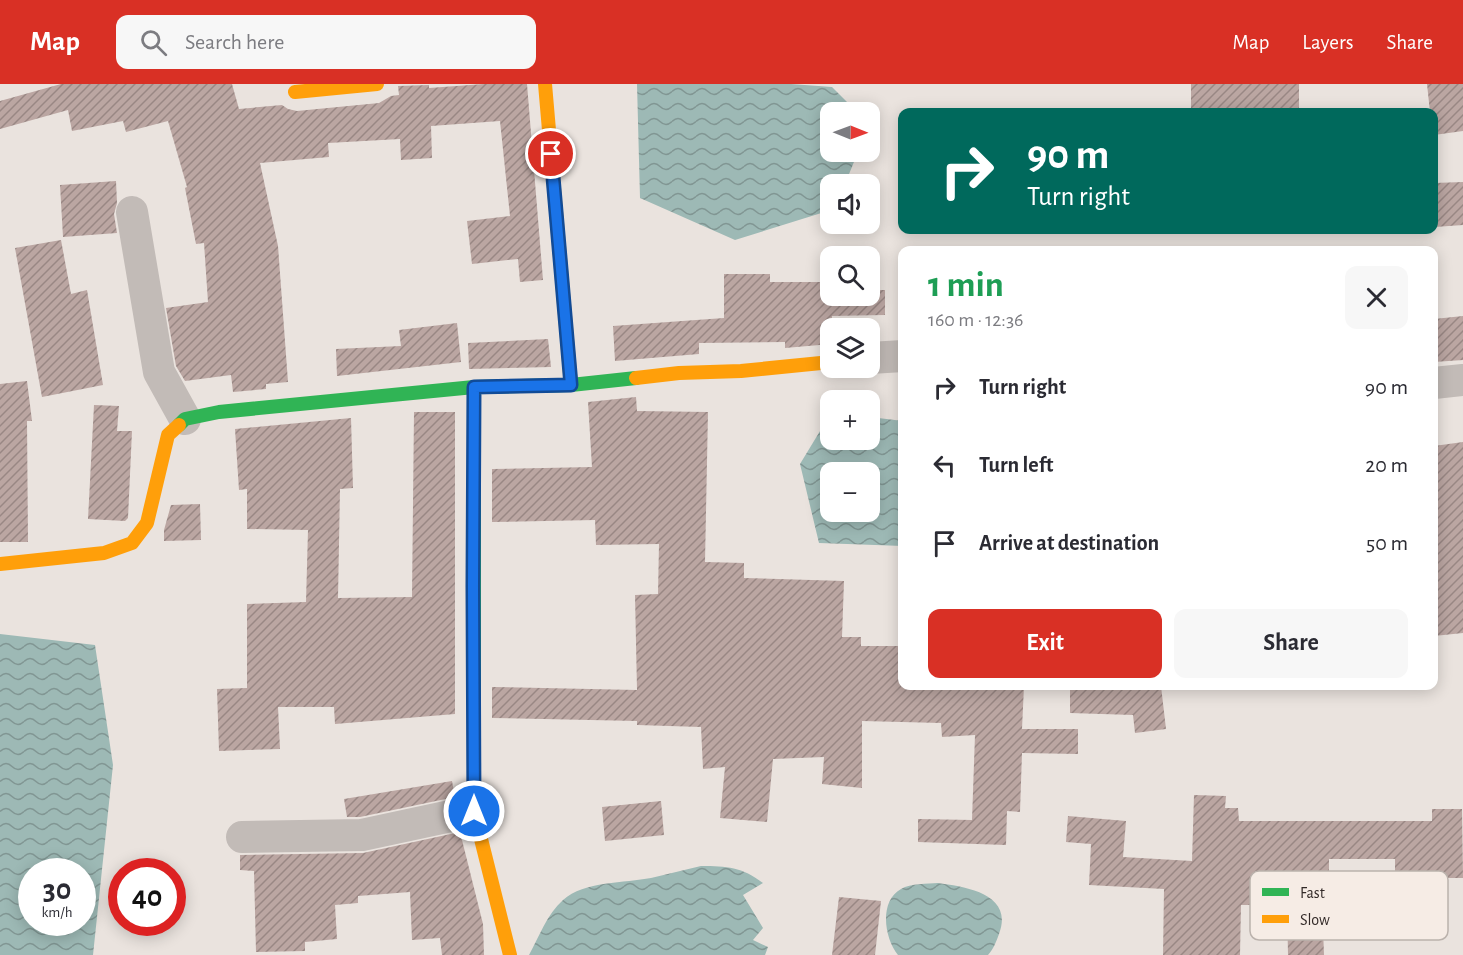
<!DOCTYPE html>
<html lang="en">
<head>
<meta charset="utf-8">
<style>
	:root { --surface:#fff; --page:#f7f7f7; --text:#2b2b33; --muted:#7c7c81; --accent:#d93025 }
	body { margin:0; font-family:"Alegreya Sans",sans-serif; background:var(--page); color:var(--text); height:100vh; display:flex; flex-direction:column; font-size:22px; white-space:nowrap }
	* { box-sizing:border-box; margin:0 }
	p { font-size:20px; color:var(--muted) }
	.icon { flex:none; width:33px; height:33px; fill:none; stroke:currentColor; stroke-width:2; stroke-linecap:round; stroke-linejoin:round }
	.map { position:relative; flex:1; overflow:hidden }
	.drawer { position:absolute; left:898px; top:162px; width:540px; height:444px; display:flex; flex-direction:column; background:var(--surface); border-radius:12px; box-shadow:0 3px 15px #0003 }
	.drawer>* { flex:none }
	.hud { position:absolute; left:898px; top:24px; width:540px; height:126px; border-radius:12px; box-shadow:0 3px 15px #0003; background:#00695c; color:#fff; overflow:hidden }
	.needle { width:39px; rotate:91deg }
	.buttons { position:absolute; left:820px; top:18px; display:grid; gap:12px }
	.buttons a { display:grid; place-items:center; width:60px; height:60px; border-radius:12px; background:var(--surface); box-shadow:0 3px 15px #0003; font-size:30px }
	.speed { position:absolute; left:18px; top:774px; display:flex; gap:12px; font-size:30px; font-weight:700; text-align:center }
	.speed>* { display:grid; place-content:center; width:78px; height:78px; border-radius:50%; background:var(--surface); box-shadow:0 3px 15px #0003; line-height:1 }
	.speed small { font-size:15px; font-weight:400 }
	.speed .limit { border:9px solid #d22; background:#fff; color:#111 }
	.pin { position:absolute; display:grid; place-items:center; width:51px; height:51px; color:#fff; margin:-26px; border:3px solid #fff; border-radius:50%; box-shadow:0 2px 6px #0007 }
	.me { position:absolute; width:66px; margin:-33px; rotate:0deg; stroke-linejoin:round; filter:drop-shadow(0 0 4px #0008) }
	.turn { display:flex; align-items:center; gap:21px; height:126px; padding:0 30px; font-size:27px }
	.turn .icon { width:78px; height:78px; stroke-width:2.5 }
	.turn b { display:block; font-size:42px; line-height:51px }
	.round { display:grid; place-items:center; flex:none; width:63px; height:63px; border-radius:12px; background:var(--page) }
	.headline { display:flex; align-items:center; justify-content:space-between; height:102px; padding:0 30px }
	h1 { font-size:36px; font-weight:700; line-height:45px; color:#1e9e55 }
	.button { display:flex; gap:12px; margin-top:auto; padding:12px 30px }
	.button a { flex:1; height:69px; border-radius:12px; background:var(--accent); color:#fff; font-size:24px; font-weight:700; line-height:69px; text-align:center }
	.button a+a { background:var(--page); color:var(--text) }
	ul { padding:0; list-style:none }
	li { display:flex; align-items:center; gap:18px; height:78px; padding:0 30px }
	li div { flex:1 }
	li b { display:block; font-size:22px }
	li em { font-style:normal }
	header { display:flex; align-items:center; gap:36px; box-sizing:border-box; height:84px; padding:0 30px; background:var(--accent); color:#fff }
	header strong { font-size:28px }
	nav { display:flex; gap:33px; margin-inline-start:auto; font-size:21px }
	.search { width:420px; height:54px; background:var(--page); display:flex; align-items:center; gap:15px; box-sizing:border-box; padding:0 21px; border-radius:12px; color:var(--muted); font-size:22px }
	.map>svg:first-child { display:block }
	.water { fill:url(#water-waves); fill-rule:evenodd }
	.building { fill:url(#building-hatch) }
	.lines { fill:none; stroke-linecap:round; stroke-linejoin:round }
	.street { stroke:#c2bbb7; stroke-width:32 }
	.fast { stroke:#30b455; stroke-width:14 }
	.slow { stroke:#ff9f0a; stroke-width:14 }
	.route-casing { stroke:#114b97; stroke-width:15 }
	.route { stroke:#1a73e8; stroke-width:10 }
	.key { fill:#f6ece5; stroke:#bbb2ac; stroke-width:1.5 }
	.key-label { font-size:16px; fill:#322927 }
</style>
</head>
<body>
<header>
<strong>Map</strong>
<div class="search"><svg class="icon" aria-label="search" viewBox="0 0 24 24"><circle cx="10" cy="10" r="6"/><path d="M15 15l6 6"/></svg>Search here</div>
<nav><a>Map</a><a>Layers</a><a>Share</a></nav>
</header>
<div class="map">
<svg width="1463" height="871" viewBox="0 0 1463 871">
	<defs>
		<pattern id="water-waves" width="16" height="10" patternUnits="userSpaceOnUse" patternTransform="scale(1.5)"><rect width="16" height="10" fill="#9db9b5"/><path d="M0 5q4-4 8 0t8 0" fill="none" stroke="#819693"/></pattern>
		<pattern id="building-hatch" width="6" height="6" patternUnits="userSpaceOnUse" patternTransform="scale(1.5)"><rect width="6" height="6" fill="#bba6a2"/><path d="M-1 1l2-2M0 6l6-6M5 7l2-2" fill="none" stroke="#998784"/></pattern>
	</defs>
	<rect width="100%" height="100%" fill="#eae3de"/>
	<path class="water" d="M637,0H791L832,3L857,28H831V68H858L845,100H831V126L735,156L640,114Z
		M831,329V356H870V333L903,337V462L819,459L800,380ZM831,388H870V428H831Z
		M0,550L95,561L113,681L93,871H0ZM32,788H82V838H32Z
		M701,782C727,782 742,783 763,799L743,811L763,844L753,856L768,863L765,871H529C539,853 547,830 563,816C584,797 625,799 651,794C668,790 684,786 701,782Z
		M938,799C967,803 1014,810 999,850C996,858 994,864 988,871H898C884,854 879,817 901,805C911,799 927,800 938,799Z"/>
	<path class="building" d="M61,0H232L239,25L282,21L288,25L297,27L379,19L391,12L399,11L398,2L429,1V4L484,0H527L543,196L520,198L518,175L472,180L467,137L510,132L500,37L431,42L432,74L401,76L400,55L328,59L329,73L260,79L278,162L288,298L266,300V305L233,308L231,291L185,297L176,282L166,224L208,218L204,159L196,160L185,104L187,103L168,37L126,48L123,37L72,47L68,26L0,45V17Z
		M1191,0H1299V28H1191Z
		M1427,0H1463V47L1434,51V28H1430Z
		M116,97L117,119L114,130L117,149L63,153L60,101Z
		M1463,98V141L1435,143L1434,99Z
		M61,156L71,210L87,206L103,301L42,313L15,164Z
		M724,190H770V198H831V212H870V206H885V231L832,232L831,260L785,264V258L699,259V270L615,277L613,242L724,234Z
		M1463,232V276L1434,278V235Z
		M457,239L461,278L337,292L336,265L401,262L399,246Z
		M548,255L551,283L469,285L468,259Z
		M27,297L32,337H27L28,458H0V300Z
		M636,313L637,327L708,328L705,478L744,479V494L844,497L842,553H861V562H903V602H1024L1022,645H1078V670L1022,669L1020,728L1007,727L1006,761L918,758V735L972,736L975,651L942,653L941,639L862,637V704L822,700L824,673L773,675L767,738L720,734L725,683L703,685L701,643L637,641V637L492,634V603L637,606L635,511L658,510L659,460L596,461L595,436L492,438V385L592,383L588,318Z
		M94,321L119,322L117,347H132L128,434L125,437L88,435Z
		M414,328H455V630L335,640L334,623H278L280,665L219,667L217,605L247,604V520L306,518L308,446L247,445V405L239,406L235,345L351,334L353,404L340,405L338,514L412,513Z
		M1463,358V549L1434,552V362Z
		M200,420L201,456L164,457V446L171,421Z
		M1070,602H1161L1166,645L1135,649L1133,631L1070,629Z
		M452,697L455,713L360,733H347L344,715Z
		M1194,711L1226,712L1225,724H1238L1239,737H1432V725H1462L1463,794H1424V797L1395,798V775H1329V817H1322L1324,871H1288L1287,821H1241L1240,871H1163L1164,805L1089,801L1091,760L1066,758L1068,732L1126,737L1123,773L1192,777Z
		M661,717L664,751L605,757L602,723Z
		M460,748L483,840L484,871H442L440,854L412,856L410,808L358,812V819L335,821L337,855L305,858V867L256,868L254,787L240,786V771L363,769Z
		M839,813L881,817L875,871H832Z"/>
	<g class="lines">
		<path class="street" d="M132,128L159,288L185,335
			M870,274L903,272
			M1434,299L1463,296
			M242,753L362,751L474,727"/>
		<path class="fast" d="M179,341L185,335L219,328L474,303L571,301L636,294
			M474,707V303"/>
		<path class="slow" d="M545,0L571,301
			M295,8L377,0
			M636,294L679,289L741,287L831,278
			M0,480L104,469L132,459L147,439L168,351L179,341
			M474,707V727L510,871"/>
	</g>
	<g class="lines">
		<g class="route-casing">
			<path id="route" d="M474,727L473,503L474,303L571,301L551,70"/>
		</g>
		<use href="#route" class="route"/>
	</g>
	<rect x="1250" y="787" width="198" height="69" rx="9" class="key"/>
	<rect x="1262" y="804" width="27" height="8" fill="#30b455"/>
	<rect x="1262" y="831" width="27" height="8" fill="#ff9f0a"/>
	<g class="key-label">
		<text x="1300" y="814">Fast</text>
		<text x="1300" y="841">Slow</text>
	</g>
</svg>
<div class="buttons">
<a><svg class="needle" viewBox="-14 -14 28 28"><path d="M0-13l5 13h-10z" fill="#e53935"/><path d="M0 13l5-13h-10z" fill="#7c7c81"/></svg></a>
<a><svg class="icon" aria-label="sound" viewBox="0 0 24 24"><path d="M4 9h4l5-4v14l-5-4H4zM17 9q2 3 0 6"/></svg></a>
<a><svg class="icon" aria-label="search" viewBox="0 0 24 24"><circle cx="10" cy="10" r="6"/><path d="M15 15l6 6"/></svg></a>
<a><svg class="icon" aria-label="layers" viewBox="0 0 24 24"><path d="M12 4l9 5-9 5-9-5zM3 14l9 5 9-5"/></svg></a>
<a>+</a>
<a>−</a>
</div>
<div class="speed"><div>30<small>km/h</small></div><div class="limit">40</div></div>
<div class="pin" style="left:551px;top:70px;background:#d93025"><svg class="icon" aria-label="arrive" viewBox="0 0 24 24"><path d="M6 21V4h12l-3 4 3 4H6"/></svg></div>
<svg class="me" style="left:474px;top:727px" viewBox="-20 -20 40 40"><circle r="17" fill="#1a73e8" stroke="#fff" stroke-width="3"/><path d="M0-11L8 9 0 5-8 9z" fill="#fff"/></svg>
<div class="hud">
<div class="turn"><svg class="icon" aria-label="right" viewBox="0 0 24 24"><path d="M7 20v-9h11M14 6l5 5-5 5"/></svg><div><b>90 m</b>Turn right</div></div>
</div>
<section class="drawer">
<div class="headline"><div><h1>1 min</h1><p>160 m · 12:36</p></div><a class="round"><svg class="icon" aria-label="close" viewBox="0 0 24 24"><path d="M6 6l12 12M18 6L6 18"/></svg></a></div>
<ul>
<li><svg class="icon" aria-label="right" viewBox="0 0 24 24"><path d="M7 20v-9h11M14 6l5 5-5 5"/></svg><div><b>Turn right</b></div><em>90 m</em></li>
<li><svg class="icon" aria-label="left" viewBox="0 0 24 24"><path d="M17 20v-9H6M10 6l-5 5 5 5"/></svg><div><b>Turn left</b></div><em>20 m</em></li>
<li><svg class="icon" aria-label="arrive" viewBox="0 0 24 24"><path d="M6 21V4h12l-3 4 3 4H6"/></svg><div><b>Arrive at destination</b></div><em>50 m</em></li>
</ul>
<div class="button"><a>Exit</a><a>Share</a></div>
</section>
</div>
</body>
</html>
